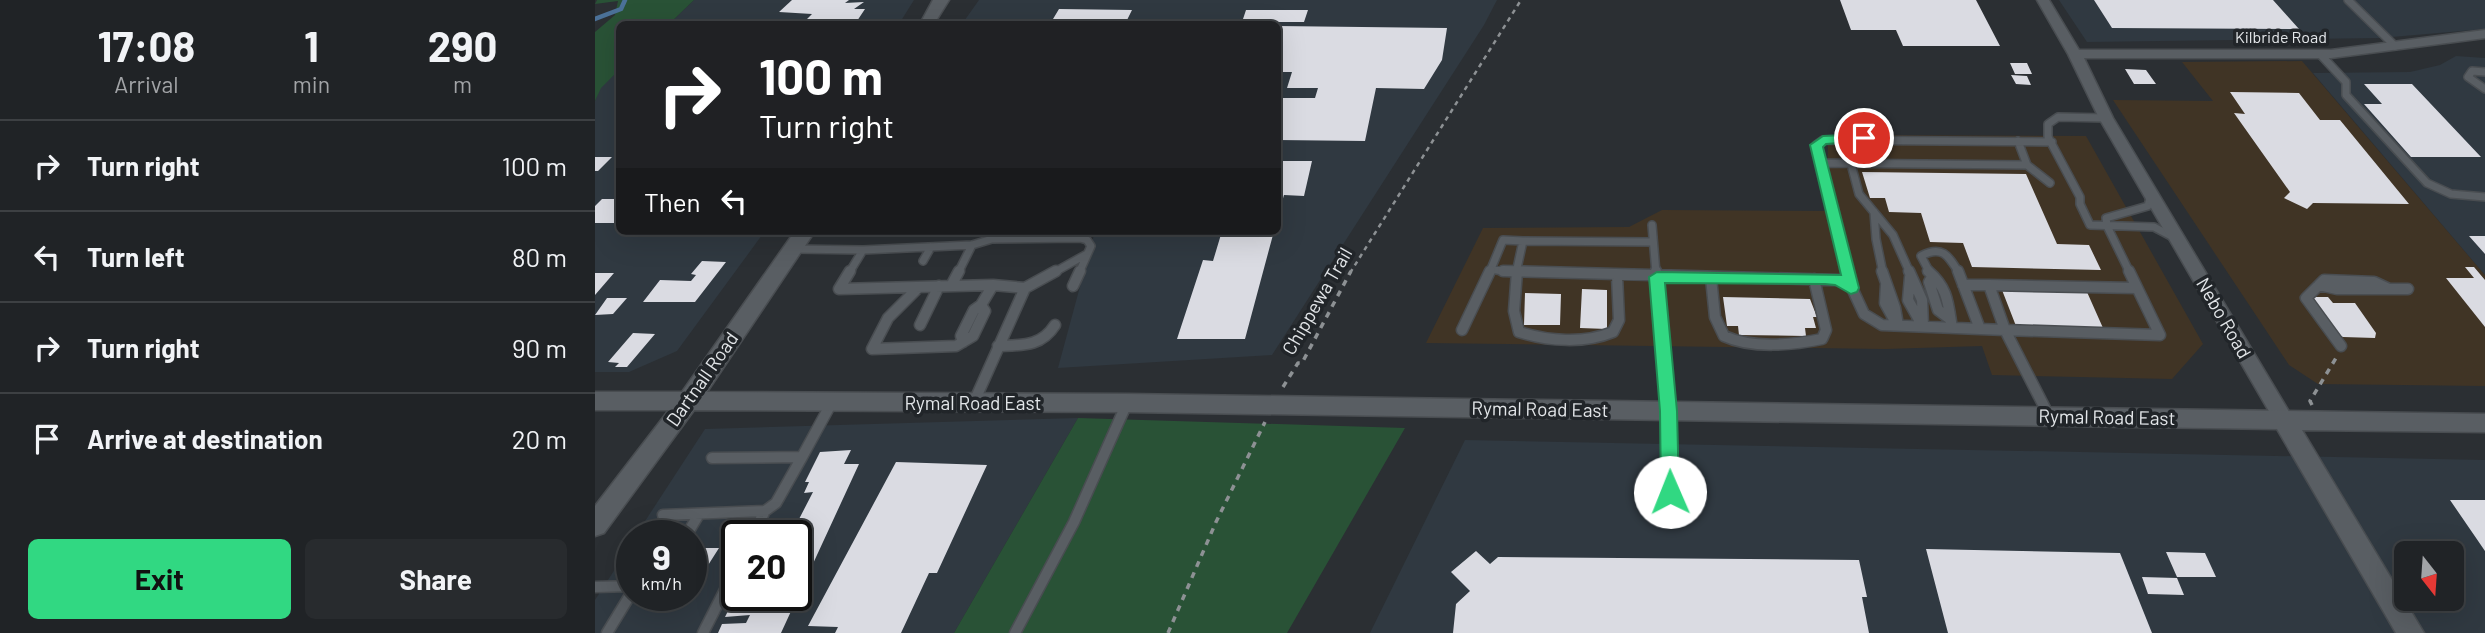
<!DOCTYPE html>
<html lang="en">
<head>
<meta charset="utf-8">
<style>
	:root { --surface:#202326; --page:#282b2e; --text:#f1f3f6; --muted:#a2a4a7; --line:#3d4043; --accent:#31d882 }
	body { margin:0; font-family:Barlow,sans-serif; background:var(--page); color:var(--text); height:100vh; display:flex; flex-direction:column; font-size:26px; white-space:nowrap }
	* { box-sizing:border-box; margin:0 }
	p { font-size:23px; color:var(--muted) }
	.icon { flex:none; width:38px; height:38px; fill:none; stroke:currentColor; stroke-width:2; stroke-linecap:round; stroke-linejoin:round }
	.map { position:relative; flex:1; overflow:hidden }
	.sheet { display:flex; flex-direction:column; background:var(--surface); width:595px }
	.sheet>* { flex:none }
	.banner { position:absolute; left:21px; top:21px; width:665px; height:214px; border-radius:10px; box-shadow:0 7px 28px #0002,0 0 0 2px var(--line); background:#202124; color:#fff; overflow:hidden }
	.needle { width:46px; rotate:163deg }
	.fabs { position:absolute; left:1799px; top:541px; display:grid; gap:14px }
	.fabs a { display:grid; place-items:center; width:70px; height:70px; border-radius:10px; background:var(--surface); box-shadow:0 7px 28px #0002,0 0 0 2px var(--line); font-size:35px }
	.speed { position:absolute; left:21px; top:520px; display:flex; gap:14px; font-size:35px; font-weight:700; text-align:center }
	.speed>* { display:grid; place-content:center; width:91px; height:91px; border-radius:50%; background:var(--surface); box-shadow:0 7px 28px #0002,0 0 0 2px var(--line); line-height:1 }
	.speed small { font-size:18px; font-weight:400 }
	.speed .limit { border:4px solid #111; border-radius:10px; background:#fff; color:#111 }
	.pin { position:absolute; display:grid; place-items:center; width:60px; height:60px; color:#fff; margin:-30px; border:4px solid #fff; border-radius:50%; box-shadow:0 2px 7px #0007 }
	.me { position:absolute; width:77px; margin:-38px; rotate:359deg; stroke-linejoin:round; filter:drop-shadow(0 0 5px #0008) }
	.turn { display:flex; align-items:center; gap:24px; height:147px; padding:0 28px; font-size:32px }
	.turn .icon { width:91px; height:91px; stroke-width:2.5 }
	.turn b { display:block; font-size:49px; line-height:60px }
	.then { display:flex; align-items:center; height:66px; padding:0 28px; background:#0003; gap:14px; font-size:26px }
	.eta { display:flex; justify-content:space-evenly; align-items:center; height:119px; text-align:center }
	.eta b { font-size:42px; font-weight:700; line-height:49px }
	.button { display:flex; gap:14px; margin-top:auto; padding:14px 28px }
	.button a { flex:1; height:80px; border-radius:10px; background:var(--accent); color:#111; font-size:28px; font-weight:700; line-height:80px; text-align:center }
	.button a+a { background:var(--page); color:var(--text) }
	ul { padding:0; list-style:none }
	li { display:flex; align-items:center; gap:21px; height:91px; padding:0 28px; border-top:2px solid var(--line) }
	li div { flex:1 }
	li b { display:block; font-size:26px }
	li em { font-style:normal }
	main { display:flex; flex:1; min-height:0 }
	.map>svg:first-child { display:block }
	.commercial { fill:#403425 }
	.built { fill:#303941; fill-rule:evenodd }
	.green { fill:#295236 }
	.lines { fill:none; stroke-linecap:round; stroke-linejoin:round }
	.stream { stroke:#4b7198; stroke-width:4.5 }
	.building { fill:#dadbe2 }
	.lane-far1-casing { stroke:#494d51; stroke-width:10 }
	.lane-casing { stroke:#494d51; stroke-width:13 }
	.street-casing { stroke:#494d51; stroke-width:3 }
	.secondary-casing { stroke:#494d51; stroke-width:3 }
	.path-far1 { stroke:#8d9194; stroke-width:2.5; stroke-dasharray:4.5 4.5; stroke-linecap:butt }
	.path { stroke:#8d9194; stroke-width:3.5; stroke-dasharray:6 6; stroke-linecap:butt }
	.lane-far1 { stroke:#595e63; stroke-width:7 }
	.lane { stroke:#595e63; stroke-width:10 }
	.street { fill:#595e63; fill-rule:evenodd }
	.secondary { fill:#595e63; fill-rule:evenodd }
	.route { fill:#31d882; stroke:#208c54; stroke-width:2 }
	.labels { text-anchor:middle; stroke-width:7; stroke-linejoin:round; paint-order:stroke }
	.far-street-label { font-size:16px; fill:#e3e6e9; stroke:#212529 }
	.street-label { font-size:19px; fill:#e3e6e9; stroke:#212529 }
</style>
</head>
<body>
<main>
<section class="sheet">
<div class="eta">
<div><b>17:08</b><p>Arrival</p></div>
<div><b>1</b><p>min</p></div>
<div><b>290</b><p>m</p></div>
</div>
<ul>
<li><svg class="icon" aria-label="right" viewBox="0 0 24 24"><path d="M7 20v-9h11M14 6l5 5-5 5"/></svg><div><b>Turn right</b></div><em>100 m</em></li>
<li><svg class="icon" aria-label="left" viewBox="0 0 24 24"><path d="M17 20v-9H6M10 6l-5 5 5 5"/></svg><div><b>Turn left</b></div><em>80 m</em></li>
<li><svg class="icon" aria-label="right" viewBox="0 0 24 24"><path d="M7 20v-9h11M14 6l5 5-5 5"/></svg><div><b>Turn right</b></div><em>90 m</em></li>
<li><svg class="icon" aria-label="arrive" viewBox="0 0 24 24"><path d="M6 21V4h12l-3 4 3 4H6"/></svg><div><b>Arrive at destination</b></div><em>20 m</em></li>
</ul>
<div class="button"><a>Exit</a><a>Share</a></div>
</section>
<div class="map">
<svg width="1890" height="633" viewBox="0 0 1890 633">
	<rect width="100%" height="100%" fill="#2b2f33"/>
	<path class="commercial" d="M1707,61L1890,275V386L1723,384L1694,365L1518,100L1618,101L1587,62Z
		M1233,135L1491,136L1608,344L1577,379L1397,375L1387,346L1290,349L831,343L888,228L1034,227L1067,210L1232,211Z"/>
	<path class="built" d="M99,0H319L304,24H74Z
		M384,0H902L889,25L677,355L463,368L500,231H682V24H367Z
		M1464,0H1890V29L1785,38L1492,42Z
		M1861,56L1890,58V275L1718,73L1815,72L1845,65Z
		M24,70V231H170L82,351L34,372H0V101L5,88Z
		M483,418L359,633H0V600L37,543V595H96V536L41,535L110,429ZM142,536H201V595H142Z
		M870,440L1890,460V633H775ZM1811,553H1857V598H1811Z"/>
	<path class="green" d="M2,0H99L74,24H24V70L6,88L0,101V32L20,15L23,1L0,4Z
		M483,418L810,428L692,633H359Z"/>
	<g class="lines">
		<path class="stream" d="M0,19L26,9L30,0"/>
	</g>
	<path class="building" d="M197,0H254L250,3L269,2L259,9H270L260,24H225L227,20L210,21L217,14L184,12Z
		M1245,0H1381L1405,46H1308L1301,30H1256Z
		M1499,0H1678L1704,29L1517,28Z
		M464,9L537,10L530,24H455Z
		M651,10H713L709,22H647Z
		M682,26L852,28L847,60L829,89L781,88L770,141L682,140V98H720L723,88H692L697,72H682Z
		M1415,63H1432L1437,74H1420Z
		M1530,69L1551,70L1561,84H1539Z
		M1416,75L1432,76L1436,85L1421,84Z
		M1769,84H1817L1886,157H1816L1769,104H1787Z
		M1635,92L1704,93L1725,120H1745L1814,204L1718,203L1712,209L1689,198L1695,192L1639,113L1650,114Z
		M0,157H17L3,171H0Z
		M682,161H717L709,196L689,195L683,215Z
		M1267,172L1431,174L1462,244L1494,245L1506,270L1377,267L1368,243L1335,242L1326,213L1294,212L1290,198H1275Z
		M7,199H24V223H0V206Z
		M627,231H679L650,339H582L608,260L618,261Z
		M1874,236H1890V254Z
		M107,261L131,262L100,302H48L65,280L96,281L101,275L96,274Z
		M1870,267H1879L1890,280V327L1851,278H1879Z
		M0,273H19L0,295Z
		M987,289L1012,290V329L985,328Z
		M1407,290L1492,292L1508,328L1421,326Z
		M930,293L966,294L965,325H929Z
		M1128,297L1215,299L1222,317H1218L1221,328H1210L1211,336L1144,335L1143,326H1132Z
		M1718,297H1733L1738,303H1760L1781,333L1780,338L1748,337L1739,333L1718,302H1721Z
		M12,298H32L18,314L0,315Z
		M38,333L60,334L32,367H20L24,363L13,362Z
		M256,450L249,464H264L186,633H123L127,624L151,623L155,615L130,617L141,595H201V536H164L171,523H202L218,492L209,493L214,482H210L225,452Z
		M301,462L392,465L342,573H334L306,633H240L243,627L213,626Z
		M1855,500H1890V551Z
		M98,548H124L110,570H96Z
		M1331,549L1525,553L1557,633H1353Z
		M881,551L895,564L903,557L1264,560L1272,597H1267L1274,633H858L861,604L875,591L856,572Z
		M1571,552L1610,553L1621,577H1582Z
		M1547,577L1582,578L1589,595L1553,594Z"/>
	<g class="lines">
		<g class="lane-far1-casing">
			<path id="lane-far1" d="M1753,0L1800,46
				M1725,54L1751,82V95L1832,183L1856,194L1890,197
				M1890,72L1877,71L1873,77L1890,89
				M1511,118L1463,117L1453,124V137L1485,197V204L1495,225L1559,227L1578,237
				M1226,163L1432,165L1423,141
				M1256,164L1264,194L1298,235L1315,273
				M1432,165L1455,183
				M1279,212L1281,239L1288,273
				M1057,225L1061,273
				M198,249L268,250L254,273
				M268,250L377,245L397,239L485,238L492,240L496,246L484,273
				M328,261L336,247
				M896,269L908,240L928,241
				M363,273L377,245
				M458,273L492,254
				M894,273L896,269L919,273
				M921,273L928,241L1058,242
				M1253,273L1221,145L1228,140L1457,142
				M1335,273L1326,256C1347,245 1353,255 1364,273
				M1535,273L1512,226L1511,218L1553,206L1556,194"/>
		</g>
		<g class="lane-casing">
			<path id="lane" d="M255,271L244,289L398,285L430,288L379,402
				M908,271L1244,280L1257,288L1269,314L1287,325L1410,330L1454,416
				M922,271L919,311L924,332C953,341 989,344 1018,332L1024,320L1022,276
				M1061,271L1074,411L1075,492
				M1253,271L1257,288
				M1287,271L1300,308L1303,325
				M1314,271L1327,300L1328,326
				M1333,271C1353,288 1353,303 1357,328
				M1363,271L1385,329
				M1534,271L1565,335L1410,330L1394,285L1541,288
				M1315,277L1313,300L1327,325
				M1337,277L1334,282L1343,310L1355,319
				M1116,278L1120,317L1129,336C1157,349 1198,345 1227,339L1231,330L1219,279
				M1291,285L1290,303L1300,321
				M1368,285H1394
				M1724,285L1742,289H1794
				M356,286L364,271
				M478,286L485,271
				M324,287L293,318L277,349L361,346L378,336L390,311L386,305L398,285
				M430,288L461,271
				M325,325L344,286
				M867,330L895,271
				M368,342L366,336L379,310L386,305
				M403,346C427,345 446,347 460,325
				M1746,346L1711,298L1729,280L1779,282L1794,289H1813
				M117,458L207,457L237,402
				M68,515L170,511L181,503L207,457
				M91,536L104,514
				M157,536L170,511
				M0,587L37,586
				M12,633L37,592
				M108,633L142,566
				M420,633L479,522L532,403"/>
		</g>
		<g class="street-casing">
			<path id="street" d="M1442,0H1454L1484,50H1736L1890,30V38L1736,58H1489L1518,118L1696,415L1699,420L1696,425L1689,428L1682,425L1504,118L1473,54Z"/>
		</g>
		<g class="secondary-casing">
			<path id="secondary" d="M338,0H354L339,24H325Z
				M200,231H220L112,392L532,394L1890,414V432L1707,430L1829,633H1801L1682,429L532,412L99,410L9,533L0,536V506L74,410H0V392H87Z"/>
		</g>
		<path class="path-far1" d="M755,273L926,0"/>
		<path class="path" d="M688,387L703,363H707L756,271
			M1717,405L1715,401L1741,358
			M573,633L621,522L670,422"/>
		<use href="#lane-far1" class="lane-far1"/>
		<use href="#lane" class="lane"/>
		<use href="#street" class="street"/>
		<use href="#secondary" class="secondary"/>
	</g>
	<path class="route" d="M1269,134L1273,135V141L1231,144L1228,147L1264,288L1262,292L1256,294L1240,285L1230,284L1070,283L1082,411L1084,492L1082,498L1075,500L1069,498L1066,492L1065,411L1054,277L1062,272L1246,275L1215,145L1228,136Z"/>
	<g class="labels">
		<g class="far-street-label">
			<text x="1686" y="43">Kilbride Road</text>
		</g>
		<g class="street-label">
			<text transform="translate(722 301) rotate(-60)" y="7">Chippewa Trail</text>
			<text transform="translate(1629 318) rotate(60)" y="7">Nebo Road</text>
			<text transform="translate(107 379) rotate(-55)" y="7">Dartnall Road</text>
			<text x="378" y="410">Rymal Road East</text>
			<text transform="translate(945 409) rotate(1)" y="7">Rymal Road East</text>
			<text transform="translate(1512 417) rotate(1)" y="7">Rymal Road East</text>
		</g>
	</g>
</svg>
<div class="fabs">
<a><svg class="needle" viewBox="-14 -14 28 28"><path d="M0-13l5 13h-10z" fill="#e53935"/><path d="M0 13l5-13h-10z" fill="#a2a4a7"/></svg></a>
</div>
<div class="speed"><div>9<small>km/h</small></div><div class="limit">20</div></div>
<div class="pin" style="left:1269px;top:138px;background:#d93025"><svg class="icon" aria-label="arrive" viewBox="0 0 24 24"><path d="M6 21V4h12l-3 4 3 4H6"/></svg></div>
<svg class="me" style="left:1075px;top:492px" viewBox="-20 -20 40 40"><circle r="19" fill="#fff"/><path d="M0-13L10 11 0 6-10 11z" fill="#31d882"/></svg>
<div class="banner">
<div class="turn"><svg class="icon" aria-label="right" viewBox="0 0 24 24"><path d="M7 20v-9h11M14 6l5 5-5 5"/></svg><div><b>100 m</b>Turn right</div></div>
<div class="then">Then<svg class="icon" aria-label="left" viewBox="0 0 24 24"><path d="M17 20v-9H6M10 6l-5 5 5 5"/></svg></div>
</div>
</div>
</main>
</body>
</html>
